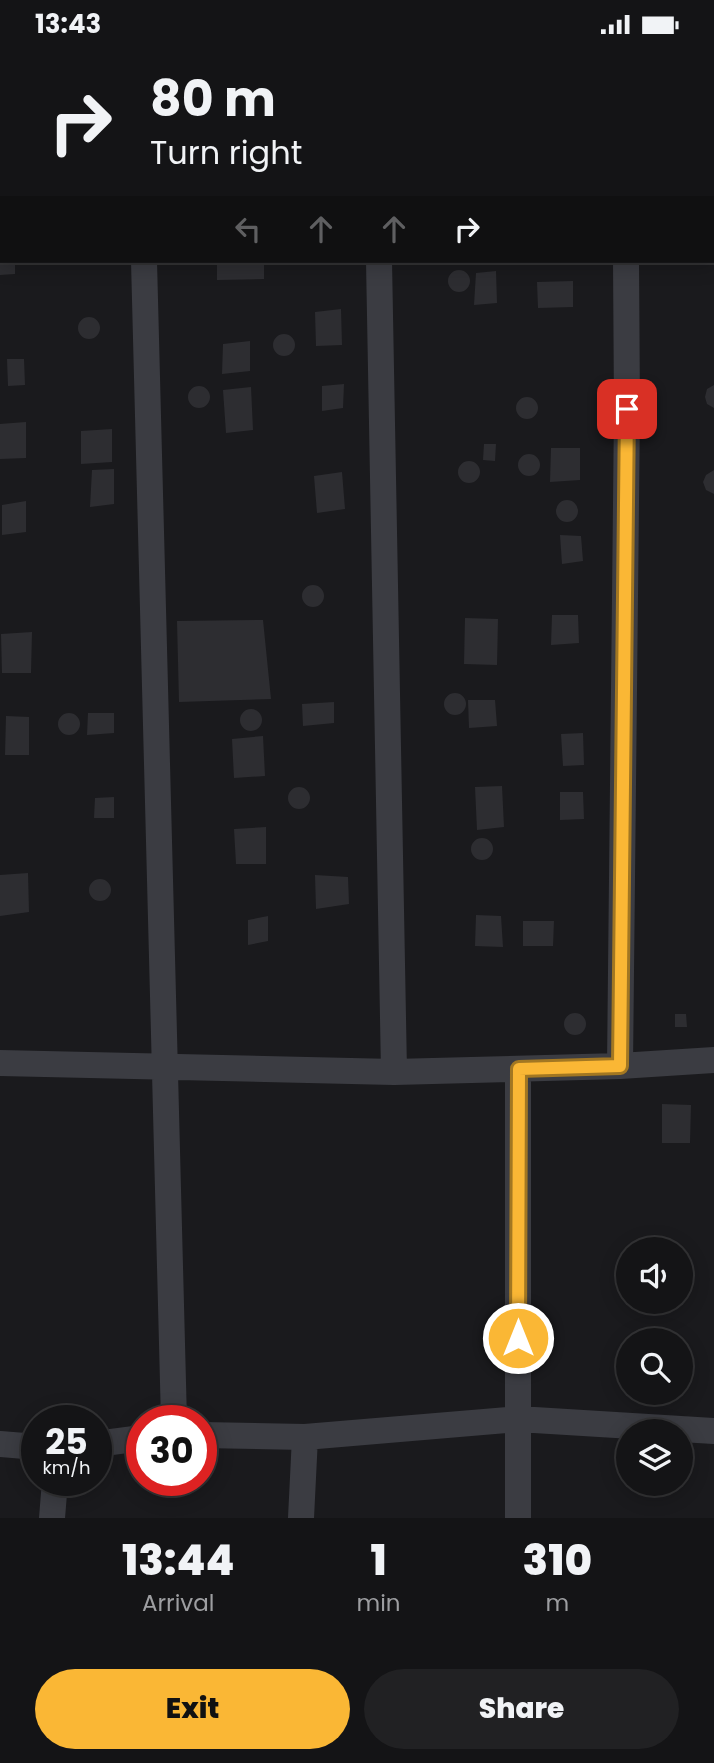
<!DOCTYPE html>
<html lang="en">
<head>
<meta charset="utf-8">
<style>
	:root { --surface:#141416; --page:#212123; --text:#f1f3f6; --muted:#9d9ea1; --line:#333335; --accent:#fab735 }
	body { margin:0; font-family:Poppins,sans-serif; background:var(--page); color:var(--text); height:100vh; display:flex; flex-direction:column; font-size:26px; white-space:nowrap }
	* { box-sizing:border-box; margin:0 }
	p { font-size:23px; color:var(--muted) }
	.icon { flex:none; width:38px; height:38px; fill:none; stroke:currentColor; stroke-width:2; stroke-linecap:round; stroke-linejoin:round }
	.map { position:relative; height:1469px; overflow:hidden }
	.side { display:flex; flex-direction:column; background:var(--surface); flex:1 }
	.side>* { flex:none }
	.hud { position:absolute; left:0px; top:0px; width:714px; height:214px; box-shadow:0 4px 18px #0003,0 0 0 2px var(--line); background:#141416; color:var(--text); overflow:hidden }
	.buttons { position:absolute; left:616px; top:1188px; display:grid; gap:14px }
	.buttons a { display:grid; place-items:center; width:77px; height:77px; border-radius:50%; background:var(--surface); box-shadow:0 4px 18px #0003,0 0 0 2px var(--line); font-size:35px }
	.speed { position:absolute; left:21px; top:1356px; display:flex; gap:14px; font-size:35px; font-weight:700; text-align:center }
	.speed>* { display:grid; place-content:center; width:91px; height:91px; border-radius:50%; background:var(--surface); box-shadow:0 4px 18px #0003,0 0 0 2px var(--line); line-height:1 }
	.speed small { font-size:18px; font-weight:400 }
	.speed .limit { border:10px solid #d22; background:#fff; color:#111 }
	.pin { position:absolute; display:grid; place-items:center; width:60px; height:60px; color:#fff; margin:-30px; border-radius:14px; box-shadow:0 4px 10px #0006 }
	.me { position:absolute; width:77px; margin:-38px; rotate:0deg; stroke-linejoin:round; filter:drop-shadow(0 0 5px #0008) }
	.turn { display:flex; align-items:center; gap:24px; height:147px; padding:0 35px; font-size:32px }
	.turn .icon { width:91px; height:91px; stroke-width:2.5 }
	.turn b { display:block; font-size:49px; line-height:60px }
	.lanes { display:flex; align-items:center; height:66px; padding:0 35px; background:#0003; justify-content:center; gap:35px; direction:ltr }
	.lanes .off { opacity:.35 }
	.eta { display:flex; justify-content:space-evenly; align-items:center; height:119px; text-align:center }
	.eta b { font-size:42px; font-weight:800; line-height:49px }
	.action { display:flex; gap:14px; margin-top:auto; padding:14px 35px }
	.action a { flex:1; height:80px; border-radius:42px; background:var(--accent); color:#111; font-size:28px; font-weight:800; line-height:80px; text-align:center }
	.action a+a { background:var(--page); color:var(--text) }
	.status { display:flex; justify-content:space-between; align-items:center; height:49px; padding:0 35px; background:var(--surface); direction:ltr }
	.status svg { height:19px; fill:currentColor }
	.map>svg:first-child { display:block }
	.building { fill:#2d2d31 }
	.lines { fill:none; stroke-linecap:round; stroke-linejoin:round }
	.minor { stroke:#3b3c42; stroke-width:26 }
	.route-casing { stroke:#a27722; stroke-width:18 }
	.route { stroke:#fab735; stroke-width:12 }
</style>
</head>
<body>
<div class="status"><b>13:43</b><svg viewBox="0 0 49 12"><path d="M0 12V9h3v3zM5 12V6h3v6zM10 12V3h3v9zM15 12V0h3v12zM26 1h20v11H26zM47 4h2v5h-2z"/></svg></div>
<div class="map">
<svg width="714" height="1469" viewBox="0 0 714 1469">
	<rect width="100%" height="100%" fill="#1a1a1d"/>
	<path class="building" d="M0,212H15V225L0,226Z
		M217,212H264V230L217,231Z
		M448 232a11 11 0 1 1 22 0a11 11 0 1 1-22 0Z
		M496,222L497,254L474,256L476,224Z
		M573,232V258L538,259L537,233Z
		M341,260L342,296L316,297L315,263Z
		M78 279a11 11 0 1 1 22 0a11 11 0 1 1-22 0Z
		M273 296a11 11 0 1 1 22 0a11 11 0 1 1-22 0Z
		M250,292V322L222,325L223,295Z
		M7,310H24L25,336L8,337Z
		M344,335L343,359L322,362V337Z
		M714,336V359L707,355L705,348L707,340Z
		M188 348a11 11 0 1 1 22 0a11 11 0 1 1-22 0Z
		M251,338L253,381L226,384L223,341Z
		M516 359a11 11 0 1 1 22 0a11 11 0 1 1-22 0Z
		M26,373V409L0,410V375Z
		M112,380V413L81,415V382Z
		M484,395H496L495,412L483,411Z
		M551,399H580V431L550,433Z
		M518 416a11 11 0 1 1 22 0a11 11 0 1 1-22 0Z
		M458 423a11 11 0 1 1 22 0a11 11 0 1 1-22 0Z
		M114,420V455L90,458L92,421Z
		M714,421V445L706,441L703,433L706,426Z
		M342,423L345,460L317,464L314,427Z
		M556 462a11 11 0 1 1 22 0a11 11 0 1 1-22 0Z
		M26,452V483L2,486V456Z
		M560,486L581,487L583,512L562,515Z
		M302 547a11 11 0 1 1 22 0a11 11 0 1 1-22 0Z
		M552,566H578L579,594L551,596Z
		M465,569L498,570L497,616L464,615Z
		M263,571L271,650L179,653L177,572Z
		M32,583L31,624H2L1,585Z
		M444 655a11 11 0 1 1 22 0a11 11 0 1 1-22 0Z
		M468,651H495L497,677L469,679Z
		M334,653V674L303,677L302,655Z
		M240 671a11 11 0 1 1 22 0a11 11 0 1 1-22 0Z
		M88,664H114V684L87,686Z
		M58 675a11 11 0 1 1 22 0a11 11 0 1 1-22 0Z
		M6,667L29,668V706H5Z
		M583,684L584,716L563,717L561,685Z
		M263,687L265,727L234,729L232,690Z
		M502,737L504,778L477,781L475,738Z
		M288 749a11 11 0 1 1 22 0a11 11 0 1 1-22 0Z
		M560,743H583L584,770L560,771Z
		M114,748V769H94L95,749Z
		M266,778V815H236L234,780Z
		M471 800a11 11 0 1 1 22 0a11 11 0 1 1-22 0Z
		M28,824L29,863L0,867V826Z
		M315,826L348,828L349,855L316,860Z
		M89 841a11 11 0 1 1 22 0a11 11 0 1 1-22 0Z
		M476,866L501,867L503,898L475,897Z
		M268,867V892L248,896V871Z
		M523,872H554L553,897H523Z
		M564 975a11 11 0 1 1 22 0a11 11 0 1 1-22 0Z
		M675,965H686L687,978H675Z
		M662,1055L691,1056L690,1094H662Z"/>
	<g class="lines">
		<path class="minor" d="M138,0L139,2
			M375,0V2
			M625,2V0
			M144,212L174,1372
			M379,212L394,1023
			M0,1014L394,1023L620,1017L714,1011
			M620,1017L627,360L626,212
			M201,1386L305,1388L518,1370L714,1382
			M0,1395L37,1398
			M96,1395L142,1389
			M52,1469L55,1432
			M301,1469L305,1388
			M518,1469V1020"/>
	</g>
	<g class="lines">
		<g class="route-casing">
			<path id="route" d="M518,1289L519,1020L620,1017L627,360"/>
		</g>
		<use href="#route" class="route"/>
	</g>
</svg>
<div class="buttons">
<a><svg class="icon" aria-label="sound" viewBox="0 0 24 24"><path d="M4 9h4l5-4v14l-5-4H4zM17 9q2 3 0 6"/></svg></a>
<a><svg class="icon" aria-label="search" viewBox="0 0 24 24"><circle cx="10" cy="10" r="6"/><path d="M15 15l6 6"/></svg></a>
<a><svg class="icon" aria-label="layers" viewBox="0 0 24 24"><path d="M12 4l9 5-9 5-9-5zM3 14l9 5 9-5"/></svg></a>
</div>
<div class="speed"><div>25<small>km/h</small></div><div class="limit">30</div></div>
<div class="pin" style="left:627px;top:360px;background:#d93025"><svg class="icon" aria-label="arrive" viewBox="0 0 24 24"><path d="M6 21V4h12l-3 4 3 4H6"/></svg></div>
<svg class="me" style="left:518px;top:1289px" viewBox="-20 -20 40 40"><circle r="17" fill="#fab735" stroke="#fff" stroke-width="3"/><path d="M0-11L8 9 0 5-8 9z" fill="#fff"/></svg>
<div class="hud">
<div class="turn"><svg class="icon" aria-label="right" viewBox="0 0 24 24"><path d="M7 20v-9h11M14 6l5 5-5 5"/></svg><div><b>80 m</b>Turn right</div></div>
<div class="lanes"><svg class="icon off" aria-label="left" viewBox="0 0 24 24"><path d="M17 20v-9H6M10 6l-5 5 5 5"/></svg><svg class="icon off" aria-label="ahead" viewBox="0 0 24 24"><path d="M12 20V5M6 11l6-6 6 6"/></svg><svg class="icon off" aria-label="ahead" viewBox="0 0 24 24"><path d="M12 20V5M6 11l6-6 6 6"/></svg><svg class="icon" aria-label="right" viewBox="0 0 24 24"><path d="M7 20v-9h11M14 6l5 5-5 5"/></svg></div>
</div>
</div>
<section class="side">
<div class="eta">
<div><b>13:44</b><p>Arrival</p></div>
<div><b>1</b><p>min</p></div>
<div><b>310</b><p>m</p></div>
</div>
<div class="action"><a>Exit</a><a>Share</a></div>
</section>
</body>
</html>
